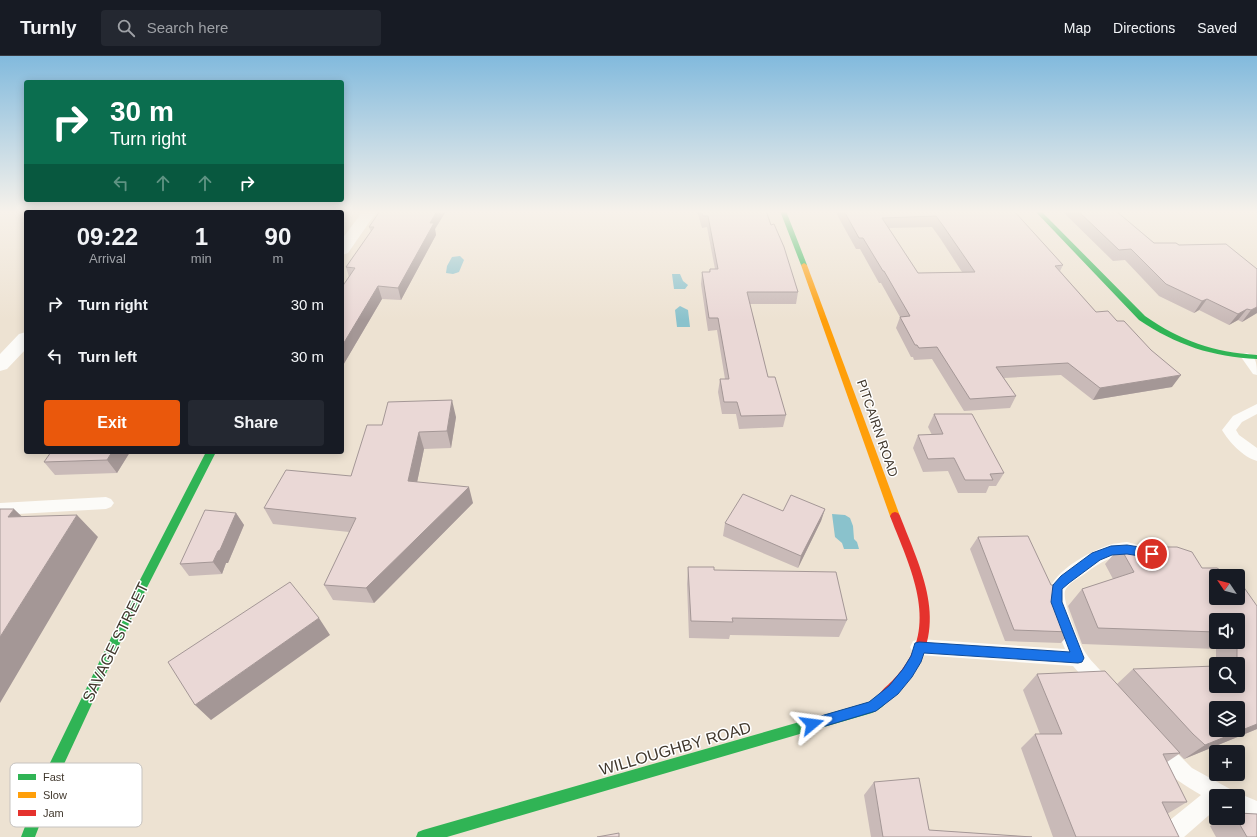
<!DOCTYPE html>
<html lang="en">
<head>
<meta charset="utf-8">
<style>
	:root { --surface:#171b24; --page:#242831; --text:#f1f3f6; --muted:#9ea1a6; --line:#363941; --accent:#ea580c }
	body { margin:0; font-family:Arial,sans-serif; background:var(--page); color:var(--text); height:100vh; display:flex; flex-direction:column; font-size:15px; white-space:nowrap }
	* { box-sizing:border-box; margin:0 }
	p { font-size:13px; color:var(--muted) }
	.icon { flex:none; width:22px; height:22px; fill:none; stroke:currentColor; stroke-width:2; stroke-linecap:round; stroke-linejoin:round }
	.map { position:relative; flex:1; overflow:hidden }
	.side { position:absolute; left:24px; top:154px; width:320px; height:244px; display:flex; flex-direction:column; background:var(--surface); border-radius:4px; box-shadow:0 2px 10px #0003 }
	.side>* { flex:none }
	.banner { position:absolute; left:24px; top:24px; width:320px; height:122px; border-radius:4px; box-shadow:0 2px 10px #0003; background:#0b6e4f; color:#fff; overflow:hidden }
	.needle { width:26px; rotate:305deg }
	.tools { position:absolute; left:1209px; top:513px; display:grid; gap:8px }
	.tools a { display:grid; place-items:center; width:36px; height:36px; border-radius:4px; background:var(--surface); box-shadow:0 2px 10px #0003; font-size:20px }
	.pin { position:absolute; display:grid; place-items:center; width:34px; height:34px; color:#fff; margin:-17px; border:2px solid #fff; border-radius:50%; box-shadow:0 1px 4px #0007 }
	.me { position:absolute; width:44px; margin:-22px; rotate:74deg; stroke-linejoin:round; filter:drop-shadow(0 0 3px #0008) }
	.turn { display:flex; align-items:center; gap:14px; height:84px; padding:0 20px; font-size:18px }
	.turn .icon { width:52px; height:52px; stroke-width:2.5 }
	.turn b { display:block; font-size:28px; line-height:34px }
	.lanes { display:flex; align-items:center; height:38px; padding:0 20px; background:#0003; justify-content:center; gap:20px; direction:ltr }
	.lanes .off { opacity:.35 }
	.eta { display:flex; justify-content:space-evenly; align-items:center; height:68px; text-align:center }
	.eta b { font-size:24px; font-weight:700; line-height:28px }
	.action { display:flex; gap:8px; margin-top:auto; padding:8px 20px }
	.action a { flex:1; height:46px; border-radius:4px; background:var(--accent); color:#fff; font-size:16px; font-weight:700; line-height:46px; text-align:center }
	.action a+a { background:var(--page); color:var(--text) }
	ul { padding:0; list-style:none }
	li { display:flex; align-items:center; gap:12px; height:52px; padding:0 20px }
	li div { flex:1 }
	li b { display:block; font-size:15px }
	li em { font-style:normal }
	header { display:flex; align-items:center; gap:24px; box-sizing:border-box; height:56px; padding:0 20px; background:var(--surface); border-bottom:1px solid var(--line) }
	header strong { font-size:19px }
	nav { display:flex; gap:22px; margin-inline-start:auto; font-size:14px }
	.search { width:280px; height:36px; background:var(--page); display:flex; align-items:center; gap:10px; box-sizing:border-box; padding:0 14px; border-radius:4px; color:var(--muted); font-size:15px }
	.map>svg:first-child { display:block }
	.water { fill:#8ac2cc }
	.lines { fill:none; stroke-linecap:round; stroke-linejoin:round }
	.lane { fill:#fcfbf8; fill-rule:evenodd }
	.street { fill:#fcfbf8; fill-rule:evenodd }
	.fast { fill:#30b455; fill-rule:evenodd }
	.slow { fill:#ff9f0a; fill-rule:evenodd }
	.jam { fill:#e5322d; fill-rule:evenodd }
	.wall { fill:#c9bab8; fill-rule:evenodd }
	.shaded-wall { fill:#a49796 }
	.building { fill:#ead8d6; stroke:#a49796; fill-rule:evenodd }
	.route { fill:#1a73e8; stroke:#114b97 }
	.labels { text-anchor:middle; stroke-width:3; stroke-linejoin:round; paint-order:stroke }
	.street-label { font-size:13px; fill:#41382d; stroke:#fff }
	.near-street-label { font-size:16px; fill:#41382d; stroke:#fff }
	.key { fill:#fff; stroke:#c6c3c0; stroke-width:1 }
	.key-label { font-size:11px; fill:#41382d }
</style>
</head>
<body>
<header>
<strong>Turnly</strong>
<div class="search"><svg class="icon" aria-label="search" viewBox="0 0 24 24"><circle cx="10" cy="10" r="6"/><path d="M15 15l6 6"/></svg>Search here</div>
<nav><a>Map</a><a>Directions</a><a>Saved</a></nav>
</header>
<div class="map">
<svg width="1257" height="781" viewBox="0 0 1257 781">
	<rect width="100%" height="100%" fill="#ede2d2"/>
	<path class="water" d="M460,200L464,204L459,216L453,218L446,217L447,210L452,201Z
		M672,218H680L683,225L688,229L685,233H674Z
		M680,250L688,254L690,271H677L675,254Z
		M832,458L845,459L850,462L853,470L854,483L857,486L859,493H844L842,487L835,481Z"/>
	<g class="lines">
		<path class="lane" d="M1247,297C1257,300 1257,310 1257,319L1253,318L1241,301L1243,298Z
			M1257,348V358L1242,366L1236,374L1239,379L1257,392V405C1243,401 1229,386 1222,374L1233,360Z
			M106,441L111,443L114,447L111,451L106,453L0,459V447Z
			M1127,486L1142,490L1144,495L1142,500C1132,503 1122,499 1112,502C1102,505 1094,511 1086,517C1079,522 1067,528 1065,535C1062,545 1079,586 1085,596C1092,608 1105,616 1111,629L1109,635L1102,638L1095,635L1073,610L919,599L913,597L910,591L913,585L919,583L1065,593C1060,580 1050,560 1048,546C1043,520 1088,496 1109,489C1114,487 1121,487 1127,486Z
			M1157,681L1164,684L1192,712L1230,733L1233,739L1238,737L1257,745V767L1238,758V740H1216V753L1184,781H1156L1159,773L1201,739C1182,728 1156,712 1147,691L1150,684Z"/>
		<path class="street" d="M363,155H377L348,197L342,199V183Z
			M26,276V293L7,313L0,315V298L19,278Z"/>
		<path class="fast" d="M780,155H786L807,209L806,210H802L801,209Z
			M1035,155H1041L1145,260C1181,285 1213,296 1257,299V303C1213,301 1176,289 1139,264Z
			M206,396H216L134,557L58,721L35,781H21L47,713L126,551Z
			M884,635L888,637L890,641C887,648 879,654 872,657L447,781H416L418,776L423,774L869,646Z"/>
		<path class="slow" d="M804,207L807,209L900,460L898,463L895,464L892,463L890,460L801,209Z"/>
		<path class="jam" d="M895,456L898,457L900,460C921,514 950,568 910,621C903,630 895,643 884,647L880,645L878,641C881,634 887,630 892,625C899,618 905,610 910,601C935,557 906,502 890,460L892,457Z"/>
	</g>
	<path class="wall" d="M380,155H446L435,173L436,179L401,244L382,243L342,311V231L349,221L346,211L371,176L369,171Z
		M697,155H766L798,236L796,248H750L768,321L786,359L783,371L739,373L736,358H722L718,336L720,323H725L717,274L708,275L701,228L702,216H709L710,213H715L707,171L702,172Z
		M835,155H1014L1063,209L1060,215L1096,256L1172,331L1093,344L1061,319L1004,322L1016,340L1010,352L964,355L932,303L914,304L913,301H911L896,272L900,261L881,227H879L860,193H856ZM932,171L940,182L962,216L918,217L889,172Z
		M1062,155H1116L1154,187L1179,189L1257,213V257L1242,266L1238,264L1229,269L1199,254L1194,257L1159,240L1125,204L1113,205Z
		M934,358L1004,417L996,430H989L986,437H958L948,415L923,416L913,392L918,379H932L928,371Z
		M456,361L451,392L424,393L417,426L473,447L374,547L333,544L324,529L349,476L273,468L264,452L351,420L382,369Z
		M130,396L117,417L55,419L44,406Z
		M825,453L821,465L798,512L723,480L725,467L783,455Z
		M236,457L244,469L228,507H226L222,518L189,520L180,508Z
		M978,481L1062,554L1071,576L1061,587L1005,585L970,493Z
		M1120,491L1202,512L1257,550V673L1184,703L1179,698L1167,706L1187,746L1167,758L1179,781H1053L1021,692L1035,678H1040L1023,634L1037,618L1117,628L1133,613L1216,630L1238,608H1216V593L1082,588L1068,550L1082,533L1113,523L1105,508ZM1216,564H1238V586H1216Z
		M688,511L714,514L847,564L839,581L730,579L729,583L689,582L687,528Z
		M874,726L929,774L1032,781H871L864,739Z
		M1225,762H1238L1257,781H1216L1210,770Z"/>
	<path class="shaded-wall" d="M437,155H446L435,173L436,179L401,244L398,232L430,167Z
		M378,230L382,243L342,311V290Z
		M1207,243L1199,254L1194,257L1202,245Z
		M1257,251V257L1242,266L1251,254Z
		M1247,253L1238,264L1229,269L1238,258Z
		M1181,319L1172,331L1093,344L1100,332Z
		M452,344L456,361L451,392L447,375Z
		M419,376L424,393L414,441L408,425Z
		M112,396H130L117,417L107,404Z
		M469,431L473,447L374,547L366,532Z
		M14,453L37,475L8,461Z
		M825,453L821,465L798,512L801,500Z
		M236,457L244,469L228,507H226L222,518L213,506Z
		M77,459L98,481L0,647V581Z
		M319,562L330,579L211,664L195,649Z
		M1257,668V673L1184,703L1205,689Z"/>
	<path class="building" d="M243,155H329L327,156H242Z
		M380,155H437L430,167H434L398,232L378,230L342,290V231L355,212L346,211L374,171H369Z
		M701,155H766L771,169L774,168L784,191L798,236H747L768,321H775L786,359L741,360L737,346H724L720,323H729L718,262H709L702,216H710V213H718L708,160H703Z
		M844,155H1014L1063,209L1055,210L1096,256L1108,255L1117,265H1124L1151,294L1181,319L1100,332L1068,307L996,311L1016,340L970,343L937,291L919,292L917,289H915L900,261L910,260L884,215H883L863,182H859ZM936,160L944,171L975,216L918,217L882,162Z
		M1078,155H1116L1154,187H1176L1179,189L1226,188L1257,213V251L1251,254L1247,253L1238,258L1207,243L1202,245L1166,228L1131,193L1119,194Z
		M452,344L447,375L419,376L408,425L469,431L366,532L324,529L356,462L264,452L286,414L351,420L367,369H382L388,346Z
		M934,358H972L1004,417L990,418L993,424H965L954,402L928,403L918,379L943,378Z
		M51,396H112L107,404L44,406Z
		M743,438L783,455L791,439L825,453L801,500L725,467Z
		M0,453H14L8,461L77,459L0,581Z
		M205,454L236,457L220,494L218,495L213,506L180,508Z
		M1028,480L1051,529H1054L1062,554L1071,576L1014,574L978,481Z
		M1120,491H1177L1192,496L1202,512H1217L1228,519L1233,520H1216V542H1238V523L1257,550V668L1205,689L1193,678L1133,613L1216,610V630H1238V608H1237V586H1238V564H1216V576L1098,572L1082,533L1134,516ZM1216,652H1238V674H1216Z
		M688,511H714V514L836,516L847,564L732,562L733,566L691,565Z
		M290,526L319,562L195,649L168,606Z
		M1105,615L1180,697L1163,698L1187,746H1162L1179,781H1076L1035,678H1062L1037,618Z
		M919,722L929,774L1032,781H883L874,726Z
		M1238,757L1257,758V781H1247L1236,762H1238Z
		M619,777V781H597Z"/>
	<linearGradient id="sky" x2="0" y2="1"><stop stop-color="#82badd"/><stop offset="0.59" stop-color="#f7f2eb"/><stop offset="1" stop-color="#f7f2eb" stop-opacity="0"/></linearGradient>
	<rect width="1257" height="264" fill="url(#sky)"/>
	<path class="route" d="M1127,489L1152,493L1155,495L1157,498L1155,501L1152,502L1127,498L1112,499L1100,504L1069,527L1062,533V546L1084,602L1082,606L1078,607L924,597L921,606L912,621L898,638L876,655L812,674L807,673L806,668L807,664L869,646L889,630L903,613L911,600L915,587L919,586L1070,596L1051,546L1053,529L1061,520L1092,497L1111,490Z"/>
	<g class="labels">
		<g class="street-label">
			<text transform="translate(878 372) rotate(71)" y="5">PITCAIRN ROAD</text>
		</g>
		<g class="near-street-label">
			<text transform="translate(115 586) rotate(-64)" y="6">SAVAGE STREET</text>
			<text transform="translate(675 692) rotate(-16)" y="6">WILLOUGHBY ROAD</text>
		</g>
	</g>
	<rect x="10" y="707" width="132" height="64" rx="6" class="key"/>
	<rect x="18" y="718" width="18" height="6" fill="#30b455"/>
	<rect x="18" y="736" width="18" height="6" fill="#ff9f0a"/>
	<rect x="18" y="754" width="18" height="6" fill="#e5322d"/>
	<g class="key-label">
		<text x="43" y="725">Fast</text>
		<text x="43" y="743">Slow</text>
		<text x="43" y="761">Jam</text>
	</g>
</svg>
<div class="tools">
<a><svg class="needle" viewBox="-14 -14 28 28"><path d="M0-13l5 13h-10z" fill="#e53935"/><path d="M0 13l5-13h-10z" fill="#9ea1a6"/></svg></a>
<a><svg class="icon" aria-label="sound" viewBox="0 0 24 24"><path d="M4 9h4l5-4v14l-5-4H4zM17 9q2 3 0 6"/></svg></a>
<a><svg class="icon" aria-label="search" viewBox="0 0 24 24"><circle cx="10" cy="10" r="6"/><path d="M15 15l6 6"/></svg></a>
<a><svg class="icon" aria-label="layers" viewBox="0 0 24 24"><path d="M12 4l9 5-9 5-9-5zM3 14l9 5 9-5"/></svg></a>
<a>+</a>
<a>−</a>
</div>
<div class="pin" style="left:1152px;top:498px;background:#d93025"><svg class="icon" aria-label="arrive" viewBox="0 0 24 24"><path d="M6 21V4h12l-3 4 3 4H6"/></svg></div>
<svg class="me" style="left:812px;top:668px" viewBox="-20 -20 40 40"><path d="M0-17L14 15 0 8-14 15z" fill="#1a73e8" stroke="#fff" stroke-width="4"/></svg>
<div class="banner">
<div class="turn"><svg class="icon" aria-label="right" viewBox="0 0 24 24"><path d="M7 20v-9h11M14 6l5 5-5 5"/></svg><div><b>30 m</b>Turn right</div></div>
<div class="lanes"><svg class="icon off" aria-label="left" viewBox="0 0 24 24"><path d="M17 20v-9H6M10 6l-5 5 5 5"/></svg><svg class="icon off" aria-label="ahead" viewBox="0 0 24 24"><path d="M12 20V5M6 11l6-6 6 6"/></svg><svg class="icon off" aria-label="ahead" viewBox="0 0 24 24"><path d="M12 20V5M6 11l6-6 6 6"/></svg><svg class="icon" aria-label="right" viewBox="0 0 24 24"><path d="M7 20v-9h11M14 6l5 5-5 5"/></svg></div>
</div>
<section class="side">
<div class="eta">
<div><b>09:22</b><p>Arrival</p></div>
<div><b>1</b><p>min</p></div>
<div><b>90</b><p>m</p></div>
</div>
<ul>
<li><svg class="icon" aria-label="right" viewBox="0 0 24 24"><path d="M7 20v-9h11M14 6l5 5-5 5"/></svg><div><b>Turn right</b></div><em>30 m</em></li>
<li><svg class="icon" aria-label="left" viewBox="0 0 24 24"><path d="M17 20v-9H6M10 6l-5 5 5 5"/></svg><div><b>Turn left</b></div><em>30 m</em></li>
</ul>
<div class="action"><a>Exit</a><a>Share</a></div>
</section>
</div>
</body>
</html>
